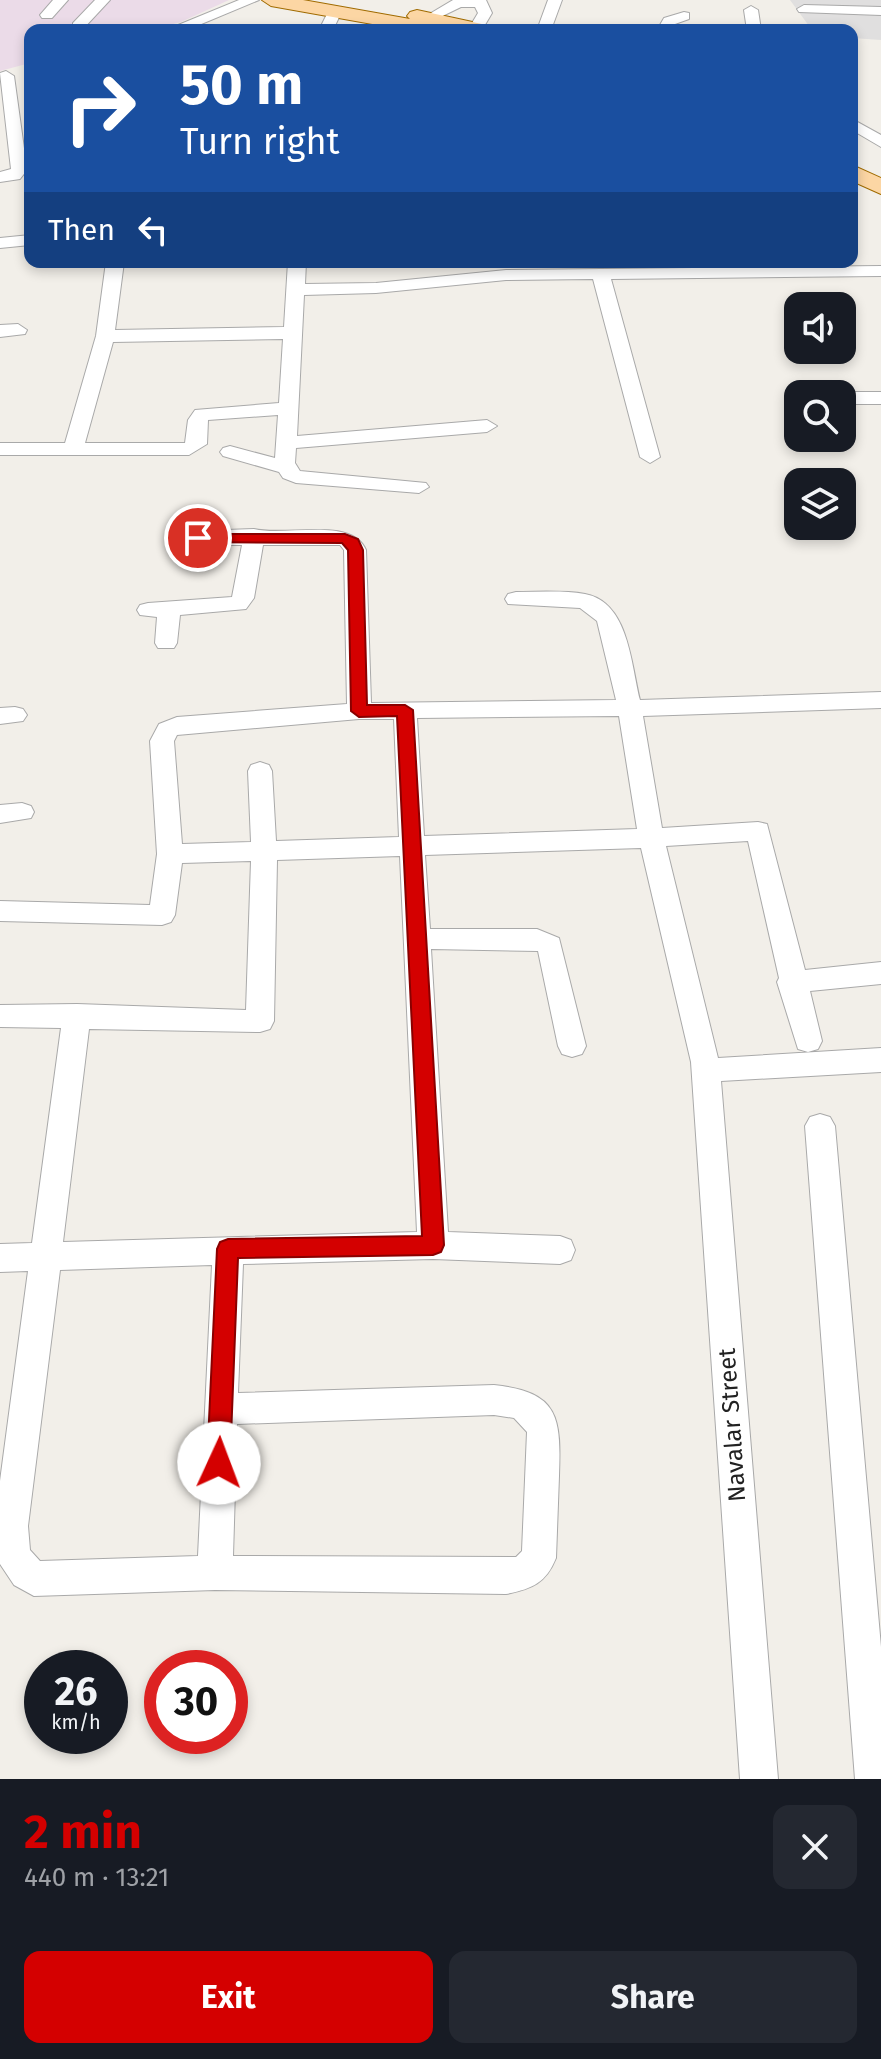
<!DOCTYPE html>
<html lang="en">
<head>
<meta charset="utf-8">
<style>
	:root { --surface:#171b24; --page:#242831; --text:#f1f3f6; --muted:#9ea1a6; --accent:#d40000 }
	body { margin:0; font-family:"Fira Sans",sans-serif; background:var(--page); color:var(--text); height:100vh; display:flex; flex-direction:column; font-size:30px; white-space:nowrap }
	* { box-sizing:border-box; margin:0 }
	p { font-size:26px; color:var(--muted) }
	.icon { flex:none; width:44px; height:44px; fill:none; stroke:currentColor; stroke-width:2; stroke-linecap:round; stroke-linejoin:round }
	.map { position:relative; height:1779px; overflow:hidden }
	.side { display:flex; flex-direction:column; background:var(--surface); flex:1 }
	.side>* { flex:none }
	.banner { position:absolute; left:24px; top:24px; width:834px; height:244px; border-radius:16px; box-shadow:0 4px 12px #0003; background:#1a4fa0; color:#fff; overflow:hidden }
	.tools { position:absolute; left:784px; top:292px; display:grid; gap:16px }
	.tools a { display:grid; place-items:center; width:72px; height:72px; border-radius:16px; background:var(--surface); box-shadow:0 4px 12px #0003; font-size:40px }
	.speed { position:absolute; left:24px; top:1650px; display:flex; gap:16px; font-size:40px; font-weight:700; text-align:center }
	.speed>* { display:grid; place-content:center; width:104px; height:104px; border-radius:50%; background:var(--surface); box-shadow:0 4px 12px #0003; line-height:1 }
	.speed small { font-size:20px; font-weight:400 }
	.speed .limit { border:12px solid #d22; background:#fff; color:#111 }
	.pin { position:absolute; display:grid; place-items:center; width:68px; height:68px; color:#fff; margin:-34px; border:4px solid #fff; border-radius:50%; box-shadow:0 2px 8px #0007 }
	.me { position:absolute; width:88px; margin:-44px; rotate:2deg; stroke-linejoin:round; filter:drop-shadow(0 0 6px #0008) }
	.turn { display:flex; align-items:center; gap:28px; height:168px; padding:0 24px; font-size:36px }
	.turn .icon { width:104px; height:104px; stroke-width:2.5 }
	.turn b { display:block; font-size:56px; line-height:68px }
	.then { display:flex; align-items:center; height:76px; padding:0 24px; background:#0003; gap:16px; font-size:30px }
	.round { display:grid; place-items:center; flex:none; width:84px; height:84px; border-radius:16px; background:var(--page) }
	.summary { display:flex; align-items:center; justify-content:space-between; height:136px; padding:0 24px }
	h1 { font-size:48px; font-weight:700; line-height:60px; color:var(--accent) }
	.button { display:flex; gap:16px; margin-top:auto; padding:16px 24px }
	.button a { flex:1; height:92px; border-radius:16px; background:var(--accent); color:#fff; font-size:32px; font-weight:700; line-height:92px; text-align:center }
	.button a+a { background:var(--page); color:var(--text) }
	.map>svg:first-child { display:block }
	.residential { fill:#e0dfdf }
	.industrial { fill:#ebdbe8 }
	.lines { fill:none; stroke-linecap:round; stroke-linejoin:round }
	.minor-casing { stroke:#a9a9a9; stroke-width:2 }
	.major-casing { stroke:#a06b00; stroke-width:2 }
	.minor { fill:#fff; fill-rule:evenodd }
	.major { fill:#fcd6a4; fill-rule:evenodd }
	.route { fill:#d40000; stroke:#8a0000; stroke-width:2 }
	.labels { text-anchor:middle; stroke-width:8; stroke-linejoin:round; paint-order:stroke }
	.near-street-label { font-size:24px; fill:#222; stroke:#fff }
</style>
</head>
<body>
<div class="map">
<svg width="881" height="1779" viewBox="0 0 881 1779">
	<rect width="100%" height="100%" fill="#f2efe9"/>
	<path class="residential" d="M790,0H881V40L852,38V30H812Z"/>
	<path class="industrial" d="M0,0H229L181,22L150,30H30V63L0,71Z"/>
	<g class="lines">
		<g class="minor-casing">
			<path id="minor" d="M53,0H68L52,18H42L40,15Z
				M95,0H110L83,29H73V23Z
				M239,0H259L187,30H166Z
				M453,0H486L492,13L482,30L469,28L478,13L475,7H461L428,23L421,19Z
				M548,0H562L551,30H537Z
				M804,5L881,7V15L799,12L797,9Z
				M751,6L758,10L761,30H747L744,10Z
				M334,9L341,13L333,30H319L329,10Z
				M684,12L689,13V19L675,24L671,30H657L664,18Z
				M6,71L14,76L27,170L20,179L0,182V172L11,169L0,73Z
				M852,119L881,135V147L852,130Z
				M30,235V245L0,248V238Z
				M106,262H124L115,330L284,327L288,262H306L305,284L376,283L506,270L881,266V276L611,279L660,457L650,463L640,457L593,279L506,280L376,293L304,295L297,436L487,420L497,426L487,432L296,448L295,463L300,471L426,483L429,487L419,493L296,483L283,478L279,472L223,456L220,452L223,448L230,446L275,458L278,415L208,420L207,444L189,455H0V443H65L96,336ZM283,339L279,403L195,410L188,420L185,443H85L113,342Z
				M18,324L27,330L25,334L0,337V325Z
				M842,392H881V404H842V394H835Z
				M254,529C286,537 351,516 366,550L371,703L616,700L597,621L580,608L508,604L505,599L508,594L516,592C539,592 563,590 585,594C629,602 631,665 640,700L881,692V708L643,716L662,828L758,822L767,824L805,970L881,962V984L810,991L822,1041L818,1049L808,1052L798,1049L777,982L779,978L748,841L666,846L718,1058L881,1048V1072L721,1081L778,1779H740L691,1062L641,848L425,855L430,929H537L559,938L586,1046L582,1054L572,1057L562,1054L558,1046L538,951L431,949L448,1232L560,1236L571,1240L575,1250L571,1260L560,1264L433,1259L243,1264L238,1393L494,1385C560,1392 561,1418 559,1476C558,1503 557,1531 556,1558C546,1583 532,1589 506,1594L215,1590L34,1596L14,1585L0,1564V1481L28,1271L0,1272V1244L32,1243L61,1028L0,1027V1005L77,1004L246,1010L251,861L182,863L175,915L171,922L162,925L0,921V901L150,905L157,854L150,741L159,724L177,717L347,704L344,550L340,545H263L254,598L246,609L180,615L177,643L174,648H158L155,643L157,617L140,615L137,610L140,605L148,603L232,597L242,545H198L187,538L198,531ZM619,716L637,829L424,836L417,718ZM359,719H394L399,837L276,841L272,771L269,765L260,762L251,765L248,771L251,842L182,844L174,741L177,735ZM400,856L417,1232L63,1242L89,1029L260,1032L270,1029L274,1021L277,860ZM212,1265L198,1556L40,1561L30,1550L28,1526L60,1270ZM494,1415L514,1418L527,1432L522,1551L516,1557L233,1556L237,1424Z
				M15,707L23,709L27,715L23,721L0,724V708Z
				M22,803L31,806L34,812L31,818L0,823V805Z
				M820,1114L830,1117L835,1126L881,1647V1779H855L805,1126L810,1117Z"/>
		</g>
		<g class="major-casing">
			<path id="major" d="M262,0H303L410,19L407,16L410,12L417,10L491,26L494,30H406L271,6Z
				M852,165L881,178V194L852,181Z"/>
		</g>
		<use href="#minor" class="minor"/>
		<use href="#major" class="major"/>
	</g>
	<path class="route" d="M198,534H345L358,539L363,550L367,705H405L413,710L444,1245L441,1252L433,1255L238,1258L230,1463L227,1471L219,1475L210,1471L207,1463L217,1249L220,1242L228,1239L422,1236L397,716L359,717L351,711L348,550L342,543L193,542V535Z"/>
	<g class="labels">
		<g class="near-street-label">
			<text transform="translate(732 1425) rotate(-94)" y="8">Navalar Street</text>
		</g>
	</g>
</svg>
<div class="tools">
<a><svg class="icon" aria-label="sound" viewBox="0 0 24 24"><path d="M4 9h4l5-4v14l-5-4H4zM17 9q2 3 0 6"/></svg></a>
<a><svg class="icon" aria-label="search" viewBox="0 0 24 24"><circle cx="10" cy="10" r="6"/><path d="M15 15l6 6"/></svg></a>
<a><svg class="icon" aria-label="layers" viewBox="0 0 24 24"><path d="M12 4l9 5-9 5-9-5zM3 14l9 5 9-5"/></svg></a>
</div>
<div class="speed"><div>26<small>km/h</small></div><div class="limit">30</div></div>
<div class="pin" style="left:198px;top:538px;background:#d93025"><svg class="icon" aria-label="arrive" viewBox="0 0 24 24"><path d="M6 21V4h12l-3 4 3 4H6"/></svg></div>
<svg class="me" style="left:219px;top:1463px" viewBox="-20 -20 40 40"><circle r="19" fill="#fff"/><path d="M0-13L10 11 0 6-10 11z" fill="#d40000"/></svg>
<div class="banner">
<div class="turn"><svg class="icon" aria-label="right" viewBox="0 0 24 24"><path d="M7 20v-9h11M14 6l5 5-5 5"/></svg><div><b>50 m</b>Turn right</div></div>
<div class="then">Then<svg class="icon" aria-label="left" viewBox="0 0 24 24"><path d="M17 20v-9H6M10 6l-5 5 5 5"/></svg></div>
</div>
</div>
<section class="side">
<div class="summary"><div><h1>2 min</h1><p>440 m · 13:21</p></div><a class="round"><svg class="icon" aria-label="close" viewBox="0 0 24 24"><path d="M6 6l12 12M18 6L6 18"/></svg></a></div>
<div class="button"><a>Exit</a><a>Share</a></div>
</section>
</body>
</html>
